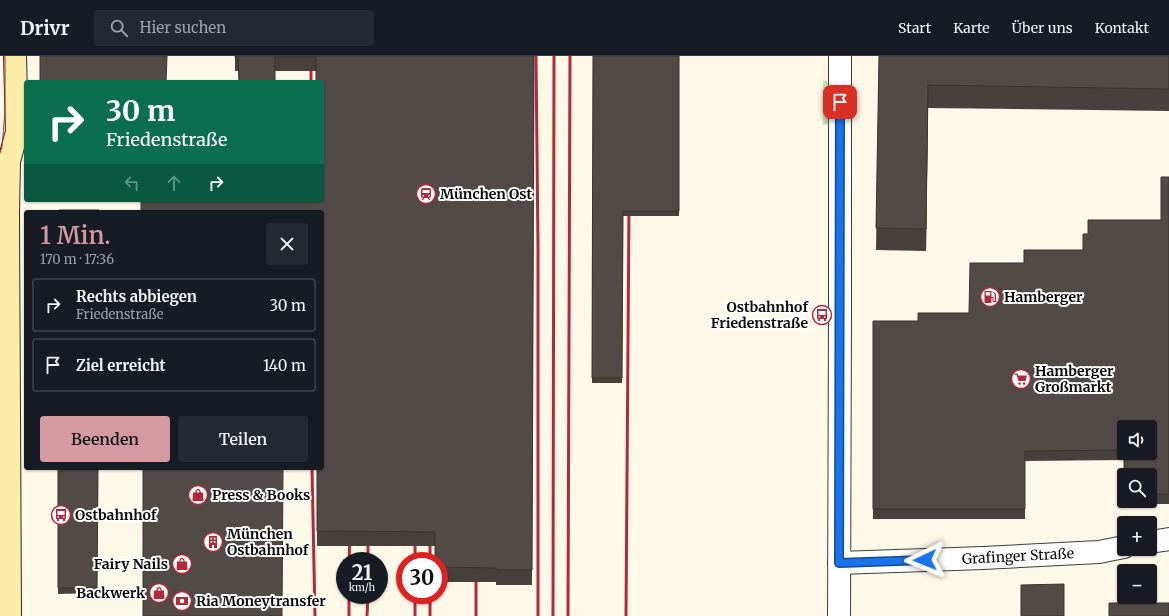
<!DOCTYPE html>
<html lang="de">
<head>
<meta charset="utf-8">
<style>
	:root { --surface:#171b24; --page:#242831; --text:#f1f3f6; --muted:#9ea1a6; --line:#363941; --accent:#d599a1 }
	body { margin:0; font-family:Merriweather,serif; background:var(--page); color:var(--text); height:100vh; display:flex; flex-direction:column; font-size:15px; white-space:nowrap }
	* { box-sizing:border-box; margin:0 }
	p { font-size:13px; color:var(--muted) }
	.icon { flex:none; width:22px; height:22px; fill:none; stroke:currentColor; stroke-width:2; stroke-linecap:round; stroke-linejoin:round }
	.map { position:relative; flex:1; overflow:hidden }
	.panel { position:absolute; left:24px; top:154px; width:300px; height:260px; display:flex; flex-direction:column; background:var(--surface); border-radius:4px; box-shadow:0 1px 3px #0004 }
	.panel>* { flex:none }
	.top-card { position:absolute; left:24px; top:24px; width:300px; height:122px; border-radius:4px; box-shadow:0 1px 3px #0004; background:#0b6e4f; color:#fff; overflow:hidden }
	.buttons { position:absolute; left:1117px; top:364px; display:grid; gap:8px }
	.buttons a { display:grid; place-items:center; width:40px; height:40px; border-radius:4px; background:var(--surface); box-shadow:0 1px 3px #0004; font-size:20px }
	.speed { position:absolute; left:336px; top:496px; display:flex; gap:8px; font-size:20px; font-weight:700; text-align:center }
	.speed>* { display:grid; place-content:center; width:52px; height:52px; border-radius:50%; background:var(--surface); box-shadow:0 1px 3px #0004; line-height:1 }
	.speed small { font-size:10px; font-weight:400 }
	.speed .limit { border:6px solid #d22; background:#fff; color:#111 }
	.pin { position:absolute; display:grid; place-items:center; width:34px; height:34px; color:#fff; margin:-17px; border-radius:8px; box-shadow:0 2px 6px #0006 }
	.me { position:absolute; width:44px; margin:-22px; rotate:268deg; stroke-linejoin:round; filter:drop-shadow(0 0 3px #0008) }
	.turn { display:flex; align-items:center; gap:14px; height:84px; padding:0 16px; font-size:18px }
	.turn .icon { width:52px; height:52px; stroke-width:2.5 }
	.turn b { display:block; font-size:28px; line-height:34px }
	.lanes { display:flex; align-items:center; height:38px; padding:0 16px; background:#0003; justify-content:center; gap:20px; direction:ltr }
	.lanes .off { opacity:.35 }
	.round { display:grid; place-items:center; flex:none; width:42px; height:42px; border-radius:4px; background:var(--page) }
	.overview { display:flex; align-items:center; justify-content:space-between; height:68px; padding:0 16px }
	h1 { font-size:24px; font-weight:600; line-height:30px; color:var(--accent) }
	.cta { display:flex; gap:8px; margin-top:auto; padding:8px 16px }
	.cta a { flex:1; height:46px; border-radius:4px; background:var(--accent); color:#111; font-size:16px; font-weight:600; line-height:46px; text-align:center }
	.cta a+a { background:var(--page); color:var(--text) }
	ul { padding:0; list-style:none }
	li { display:flex; align-items:center; gap:12px; height:54px; margin:0 8px 6px; padding:0 8px; border:2px solid var(--line); border-radius:4px }
	li div { flex:1 }
	li b { display:block; font-size:15px }
	li em { font-style:normal }
	header { display:flex; align-items:center; gap:24px; box-sizing:border-box; height:56px; padding:0 20px; background:var(--surface); border-bottom:1px solid var(--line) }
	header strong { font-size:19px }
	nav { display:flex; gap:22px; margin-inline-start:auto; font-size:14px }
	.search { width:280px; height:36px; background:var(--page); display:flex; align-items:center; gap:10px; box-sizing:border-box; padding:0 14px; border-radius:4px; color:var(--muted); font-size:15px }
	.map>svg:first-child { display:block }
	.grass { fill:url(#grass-dots) }
	.lines { fill:none; stroke-linecap:round; stroke-linejoin:round }
	.minor-casing { stroke:#3d3d3d; stroke-width:24 }
	.tertiary-casing { stroke:#3d3d3d; stroke-width:24 }
	.secondary-casing { stroke:#2c2c2c; stroke-width:24 }
	.minor { stroke:#fff; stroke-width:22 }
	.tertiary { stroke:#fff; stroke-width:22 }
	.secondary { stroke:#fbeca6; stroke-width:22 }
	.tram { stroke:#b22a39; stroke-width:1 }
	.rail { stroke:#b22a39; stroke-width:3 }
	.wall { fill:#47403d }
	.shaded-wall { fill:#393432 }
	.building { fill:#524a47; stroke:#393432 }
	.route-casing { stroke:#114b97; stroke-width:10 }
	.route { stroke:#1a73e8; stroke-width:7 }
	.labels { text-anchor:middle; stroke-width:4; stroke-linejoin:round; paint-order:stroke }
	.poi-label { font-size:14px; font-weight:bold; fill:#0a0a0a; stroke:#fff; text-anchor:start }
	.street-label { font-size:14px; fill:#0a0a0a; stroke:#fff }
</style>
</head>
<body>
<header>
<strong>Drivr</strong>
<div class="search"><svg class="icon" aria-label="search" viewBox="0 0 24 24"><circle cx="10" cy="10" r="6"/><path d="M15 15l6 6"/></svg>Hier suchen</div>
<nav><a>Start</a><a>Karte</a><a>Über uns</a><a>Kontakt</a></nav>
</header>
<div class="map">
<svg width="1169" height="560" viewBox="0 0 1169 560">
	<defs>
		<pattern id="grass-dots" width="8" height="8" patternUnits="userSpaceOnUse"><rect width="8" height="8" fill="#d1e5b4"/><path d="M2 2h.1M6 6h.1" fill="none" stroke="#b2c399" stroke-width="1.8" stroke-linecap="round"/></pattern>
	</defs>
	<rect width="100%" height="100%" fill="#fef8e8"/>
	<path class="grass" d="M823,23L830,28V68L823,69Z"/>
	<g class="lines">
		<g class="minor-casing">
			<path id="minor" d="M1150,486L1169,483
				M839,507L983,502L1099,496L1124,491"/>
		</g>
		<g class="tertiary-casing">
			<path id="tertiary" d="M839,560L840,261V0"/>
		</g>
		<g class="secondary-casing">
			<path id="secondary" d="M10,560L8,157L9,105L17,76L15,0"/>
		</g>
		<use href="#minor" class="minor"/>
		<use href="#tertiary" class="tertiary"/>
		<use href="#secondary" class="secondary"/>
		<path class="tram" d="M0,97L2,91L5,56V0"/>
		<path class="rail" d="M311,0V26
			M536,0L538,191V560
			M312,412L315,560
			M349,505L350,479
			M368,505V479
			M415,505V479
			M430,505V479
			M349,560V539
			M367,560L368,539
			M415,560V539
			M430,560V539
			M476,560V516
			M553,560L554,0
			M568,560L570,0
			M626,560L629,150"/>
	</g>
	<path class="wall" d="M235,0H534L532,529H496V526H439V505L435,490H317V412L322,144L316,15H275V26H239L238,15H235Z
		M593,0H679V160H623L622,327H592Z
		M879,0H1169V55L928,52L926,195L876,194Z
		M1169,121V448H1124V445H1150V419L1124,404L1025,405V463H873V265H918L969,257L1024,207L1083,194L1088,178L1161,164Z
		M58,412H98L97,537L58,538Z"/>
	<path class="shaded-wall" d="M928,29V52L926,195V173Z"/>
	<path class="building" d="M40,0H167L166,26H40Z
		M235,0H534L532,514H496V512L439,511V505H435V476L317,475V412H322V156H141V144H322V26H316V1H275V26H239L238,1H235Z
		M593,0H679V155H623L622,322H592Z
		M879,0H1169V33L928,29L926,173L876,172Z
		M1161,121H1169V438H1150V419H1124V397H1150V371H1124V394L1025,395V453H873V265H918V257H969L970,207H1024V194H1083V178H1088V164H1161Z
		M59,154H99V156H59Z
		M58,412H98L97,532H58Z
		M143,412H283L282,560H143Z
		M1064,528V560H1021V529Z
		M1109,547H1169V560H1109Z"/>
	<g class="lines">
		<g class="route-casing">
			<path id="route" d="M840,46L839,507L925,504"/>
		</g>
		<use href="#route" class="route"/>
	</g>
	<defs>
		<g id="station-ring" transform="scale(1)"><circle r="9.5" fill="#fff" stroke="#b22a39" stroke-width="1.5"/><path d="M-3-6H3Q5-6 5-4V2Q5 4 3 4L4.5 6H3L1.5 4h-3L-3 6H-4.5L-3 4Q-5 4-5 2V-4Q-5-6-3-6ZM-3.5-4v3h7v-3ZM-3.5 1v1.5H-2V1ZM2 1v1.5H3.5V1Z" fill="#b22a39"/></g>
		<g id="fuel-ring" transform="scale(1)"><circle r="9.5" fill="#fff" stroke="#b22a39" stroke-width="1.5"/><path d="M-5.5-6h7V0h2V4h1.3V-2.5L3-4.5l.8-.8L6-3V5H2.5V1h-1V6h-7ZM-4.2-4.7v3.2H.2V-4.7Z" fill="#b22a39"/></g>
		<g id="bus-ring" transform="scale(1)"><circle r="9.5" fill="#fff" stroke="#b22a39" stroke-width="1.5"/><path d="M-5-6H5V4H4V6H2V4H-2V6H-4V4H-5ZM-3.5-4V0h7V-4ZM-3.5 1.2v1.5H-2V1.2ZM2 1.2v1.5H3.5V1.2Z" fill="#b22a39"/></g>
		<g id="supermarket-ring" transform="scale(1)"><circle r="9.5" fill="#fff" stroke="#b22a39" stroke-width="1.5"/><path d="M-6-5.5h2.5l.6 2H6L4.5 2H-2.5L-4.4-4H-6ZM-1.5 3.2a1.3 1.3 0 1 0 .1 0ZM3 3.2a1.3 1.3 0 1 0 .1 0Z" fill="#b22a39"/></g>
		<g id="shop-ring" transform="scale(1)"><circle r="9.5" fill="#fff" stroke="#b22a39" stroke-width="1.5"/><path d="M-5-2.5h2.3a2.7 3.5 0 0 1 5.4 0H5L5.5 6h-11ZM-1.5-2.5h3a1.5 2.3 0 0 0-3 0Z" fill="#b22a39"/></g>
		<g id="building-ring" transform="scale(1)"><circle r="9.5" fill="#fff" stroke="#b22a39" stroke-width="1.5"/><path d="M-4-6H4V6H1V3H-1V6H-4ZM-2.5-4.3h1.7v1.8h-1.7ZM.8-4.3h1.7v1.8H.8ZM-2.5-1h1.7V.8h-1.7ZM.8-1h1.7V.8H.8Z" fill="#b22a39"/></g>
		<g id="bank-ring" transform="scale(1)"><circle r="9.5" fill="#fff" stroke="#b22a39" stroke-width="1.5"/><path d="M-6-4H6V4H-6ZM0-2.3a2.3 2.3 0 1 0 0 4.6a2.3 2.3 0 1 0 0-4.6Z" fill="#b22a39"/></g>
	</defs>
	<g fill-rule="evenodd">
		<use href="#station-ring" x="426" y="138"/>
		<use href="#fuel-ring" x="990" y="241"/>
		<use href="#bus-ring" x="822" y="259"/>
		<use href="#supermarket-ring" x="1021" y="323"/>
		<use href="#shop-ring" x="198" y="439"/>
		<use href="#bus-ring" x="61" y="459"/>
		<use href="#building-ring" x="213" y="486"/>
		<use href="#shop-ring" x="182" y="508"/>
		<use href="#shop-ring" x="159" y="537"/>
		<use href="#bank-ring" x="182" y="545"/>
	</g>
	<g class="labels">
		<g class="poi-label">
			<text x="440" y="143">München Ost</text>
			<text x="1004" y="246">Hamberger</text>
			<text x="808" y="256" text-anchor="end">Ostbahnhof<tspan x="808" dy="16">Friedenstraße</tspan></text>
			<text x="1035" y="320">Hamberger<tspan x="1035" dy="16">Großmarkt</tspan></text>
			<text x="212" y="444">Press &amp; Books</text>
			<text x="75" y="464">Ostbahnhof</text>
			<text x="227" y="483">München<tspan x="227" dy="16">Ostbahnhof</tspan></text>
			<text x="168" y="513" text-anchor="end">Fairy Nails</text>
			<text x="145" y="542" text-anchor="end">Backwerk</text>
			<text x="196" y="550">Ria Moneytransfer</text>
		</g>
		<g class="street-label">
			<text transform="translate(1018 500) rotate(-3)" y="5">Grafinger Straße</text>
		</g>
	</g>
</svg>
<div class="buttons">
<a><svg class="icon" aria-label="sound" viewBox="0 0 24 24"><path d="M4 9h4l5-4v14l-5-4H4zM17 9q2 3 0 6"/></svg></a>
<a><svg class="icon" aria-label="search" viewBox="0 0 24 24"><circle cx="10" cy="10" r="6"/><path d="M15 15l6 6"/></svg></a>
<a>+</a>
<a>−</a>
</div>
<div class="speed"><div>21<small>km/h</small></div><div class="limit">30</div></div>
<div class="pin" style="left:840px;top:46px;background:#d93025"><svg class="icon" aria-label="arrive" viewBox="0 0 24 24"><path d="M6 21V4h12l-3 4 3 4H6"/></svg></div>
<svg class="me" style="left:925px;top:504px" viewBox="-20 -20 40 40"><path d="M0-17L14 15 0 8-14 15z" fill="#1a73e8" stroke="#fff" stroke-width="4"/></svg>
<div class="top-card">
<div class="turn"><svg class="icon" aria-label="right" viewBox="0 0 24 24"><path d="M7 20v-9h11M14 6l5 5-5 5"/></svg><div><b>30 m</b>Friedenstraße</div></div>
<div class="lanes"><svg class="icon off" aria-label="left" viewBox="0 0 24 24"><path d="M17 20v-9H6M10 6l-5 5 5 5"/></svg><svg class="icon off" aria-label="ahead" viewBox="0 0 24 24"><path d="M12 20V5M6 11l6-6 6 6"/></svg><svg class="icon" aria-label="right" viewBox="0 0 24 24"><path d="M7 20v-9h11M14 6l5 5-5 5"/></svg></div>
</div>
<section class="panel">
<div class="overview"><div><h1>1 Min.</h1><p>170 m · 17:36</p></div><a class="round"><svg class="icon" aria-label="close" viewBox="0 0 24 24"><path d="M6 6l12 12M18 6L6 18"/></svg></a></div>
<ul>
<li><svg class="icon" aria-label="right" viewBox="0 0 24 24"><path d="M7 20v-9h11M14 6l5 5-5 5"/></svg><div><b>Rechts abbiegen</b><p>Friedenstraße</p></div><em>30 m</em></li>
<li><svg class="icon" aria-label="arrive" viewBox="0 0 24 24"><path d="M6 21V4h12l-3 4 3 4H6"/></svg><div><b>Ziel erreicht</b></div><em>140 m</em></li>
</ul>
<div class="cta"><a>Beenden</a><a>Teilen</a></div>
</section>
</div>
</body>
</html>
